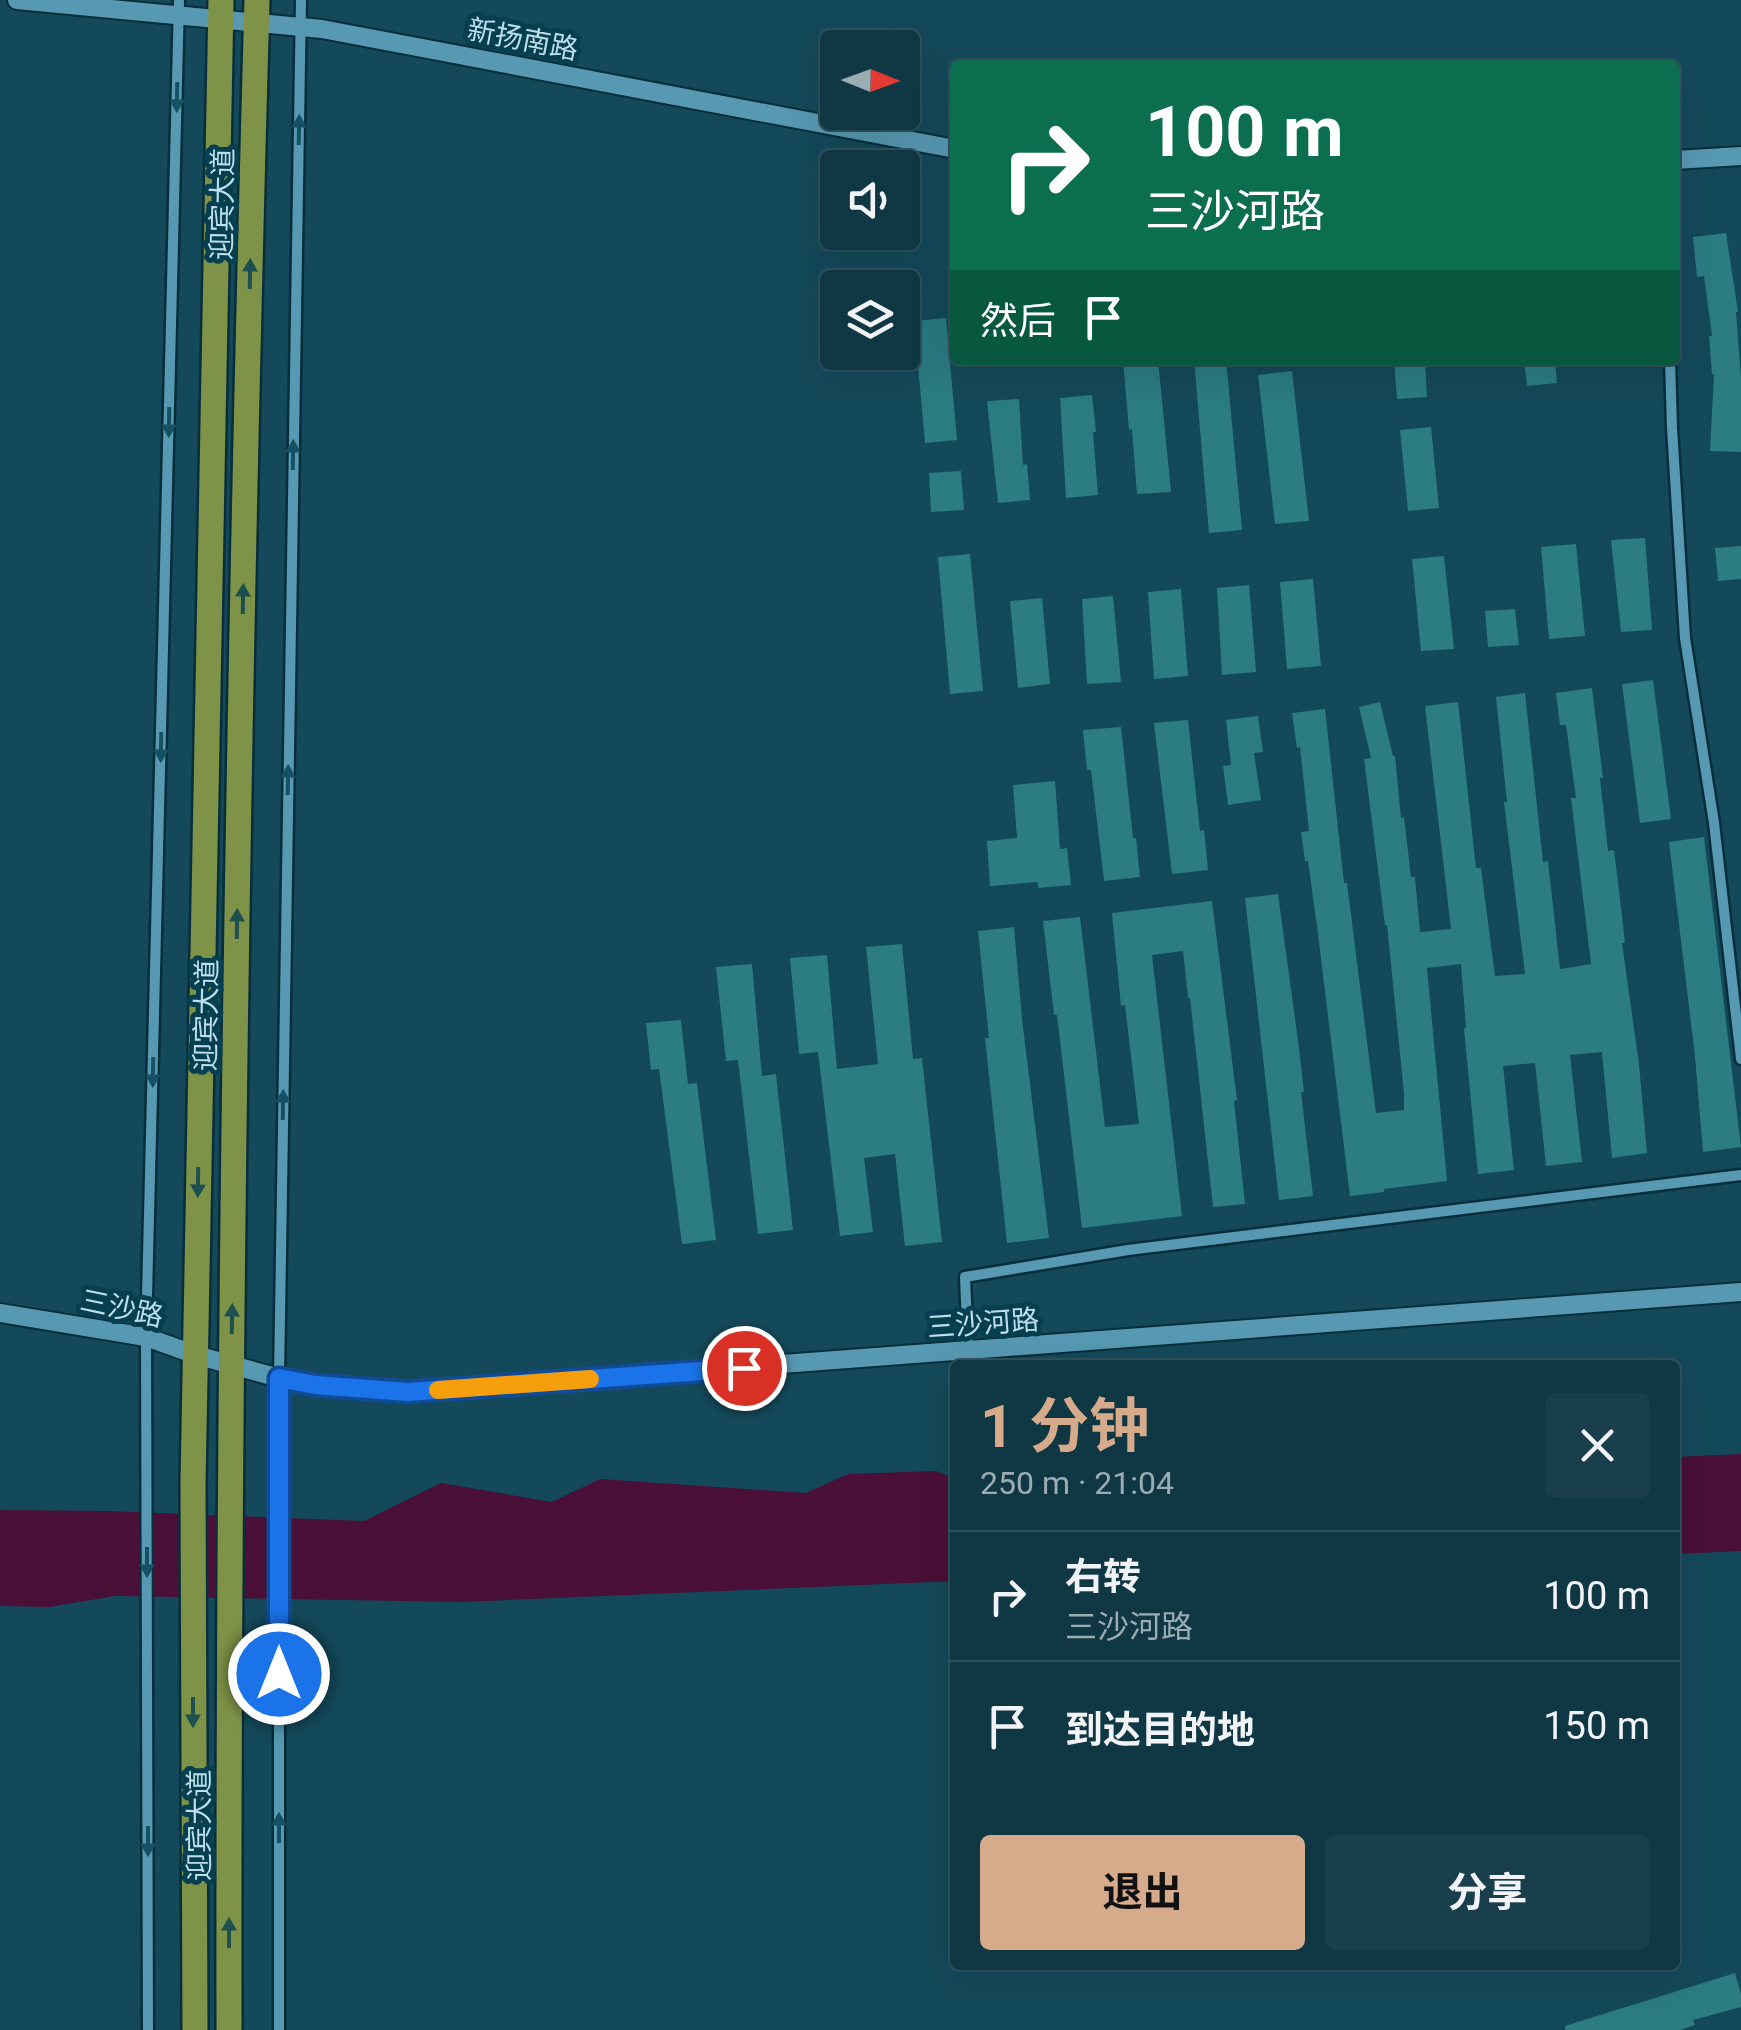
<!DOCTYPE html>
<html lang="zh">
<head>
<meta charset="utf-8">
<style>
	:root { --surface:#0f3744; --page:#183f4b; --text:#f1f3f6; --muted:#9bacb2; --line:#2f515d; --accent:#d6ab8b }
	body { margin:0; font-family:Roboto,"Noto Sans SC",sans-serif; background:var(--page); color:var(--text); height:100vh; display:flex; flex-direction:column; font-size:38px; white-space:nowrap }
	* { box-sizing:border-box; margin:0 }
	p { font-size:32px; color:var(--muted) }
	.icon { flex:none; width:55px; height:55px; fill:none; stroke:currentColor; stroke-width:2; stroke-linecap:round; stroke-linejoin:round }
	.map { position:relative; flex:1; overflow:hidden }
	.sheet { position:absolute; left:950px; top:1360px; width:730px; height:610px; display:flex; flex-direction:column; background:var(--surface); border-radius:10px; box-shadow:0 10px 40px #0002,0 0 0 2px var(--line) }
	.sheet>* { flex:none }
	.top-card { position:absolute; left:950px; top:60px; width:730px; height:305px; border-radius:10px; box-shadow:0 10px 40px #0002,0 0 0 2px var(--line); background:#0b6e4f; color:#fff; overflow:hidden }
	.needle { width:65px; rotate:91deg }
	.controls { position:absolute; left:820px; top:30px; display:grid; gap:20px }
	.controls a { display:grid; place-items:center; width:100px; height:100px; border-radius:10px; background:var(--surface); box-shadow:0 10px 40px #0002,0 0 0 2px var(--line); font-size:50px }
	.pin { position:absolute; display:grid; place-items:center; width:85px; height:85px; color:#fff; margin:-42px; border:5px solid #fff; border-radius:50%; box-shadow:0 2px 10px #0007 }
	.me { position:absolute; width:110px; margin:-55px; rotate:0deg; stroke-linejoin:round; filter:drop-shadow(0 0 8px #0008) }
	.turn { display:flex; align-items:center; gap:35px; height:210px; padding:0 30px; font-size:45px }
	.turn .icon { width:130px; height:130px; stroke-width:2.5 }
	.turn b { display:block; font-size:70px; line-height:85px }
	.then { display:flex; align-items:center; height:95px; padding:0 30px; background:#0003; gap:20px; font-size:38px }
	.round { display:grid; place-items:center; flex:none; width:105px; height:105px; border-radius:10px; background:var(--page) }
	.summary { display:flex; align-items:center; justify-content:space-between; height:170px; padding:0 30px }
	h1 { font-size:60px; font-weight:700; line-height:75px; color:var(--accent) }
	.primary-button { display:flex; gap:20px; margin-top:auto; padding:20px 30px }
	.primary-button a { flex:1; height:115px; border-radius:10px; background:var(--accent); color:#111; font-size:40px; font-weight:700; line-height:115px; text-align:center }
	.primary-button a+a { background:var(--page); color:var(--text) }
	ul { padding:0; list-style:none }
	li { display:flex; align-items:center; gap:30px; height:130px; padding:0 30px; border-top:2px solid var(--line) }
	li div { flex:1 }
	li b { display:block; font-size:38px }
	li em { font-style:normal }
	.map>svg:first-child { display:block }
	.water { fill:#4a1037 }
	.building { fill:#2b7c83 }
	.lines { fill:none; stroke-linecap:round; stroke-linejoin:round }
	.minor-casing { stroke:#082e3a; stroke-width:15 }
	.tertiary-casing { stroke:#082e3a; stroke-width:22 }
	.primary-casing { stroke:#082e3a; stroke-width:30 }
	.minor { stroke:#5799b2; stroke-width:10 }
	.tertiary { stroke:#5799b2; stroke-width:18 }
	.primary { stroke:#7f9348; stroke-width:25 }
	.oneway { fill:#155164 }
	.oneway2 { fill:#1d504e }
	.route-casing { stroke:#114b97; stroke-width:25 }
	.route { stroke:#1a73e8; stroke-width:18 }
	.slow { stroke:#f59e0b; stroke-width:18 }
	.labels { text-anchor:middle; stroke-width:10; stroke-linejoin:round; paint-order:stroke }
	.street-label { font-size:28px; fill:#bedeeb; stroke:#053f50 }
</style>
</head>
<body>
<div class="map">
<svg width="1741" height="2030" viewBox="0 0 1741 2030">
	<rect width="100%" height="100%" fill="#14495b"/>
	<path class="water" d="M1741,1454V1551L1675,1554V1457Z
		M936,1471L955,1479V1581L462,1602L115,1596L49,1607L0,1606V1510L108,1511L364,1521L441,1483L552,1502L600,1479L806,1493L848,1474Z"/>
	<path class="building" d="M1726,233L1738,312H1736L1741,378V452L1710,451L1714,374H1712L1709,336H1712L1704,276L1697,277L1693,237Z
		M946,318L957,440L925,443L914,321Z
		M1123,360H1158L1171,492L1137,494L1132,429L1129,430Z
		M1194,360H1226L1242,530L1209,533Z
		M1425,360L1427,397L1397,399L1394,361Z
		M1524,360H1555L1557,383L1527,386Z
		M1292,371L1309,521L1275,524L1258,375Z
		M1092,395L1096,432H1093L1098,495L1066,498L1060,398Z
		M1019,399L1023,465L1027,464L1030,500L998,503L987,401Z
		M1431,427L1439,508L1408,511L1400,430Z
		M961,471L964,510L931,512L929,473Z
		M1645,538L1652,630L1621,632L1611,540Z
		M1576,544L1585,636L1549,639L1541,547Z
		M1741,546V579L1718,581L1715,548Z
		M970,554L983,691L950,694L938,557Z
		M1444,556L1454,649L1421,651L1412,559Z
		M1313,579L1321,666L1287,669L1280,582Z
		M1249,585L1256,672L1222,675L1217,588Z
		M1181,589L1188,676L1154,679L1148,592Z
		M1113,596L1121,682L1087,684L1082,599Z
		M1042,598L1050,684L1018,688L1010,601Z
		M1515,609L1519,645L1488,647L1485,611Z
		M1653,680L1671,819L1640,823L1622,684Z
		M1592,688L1603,778H1600L1608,851L1614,850L1620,899L1625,943H1622L1639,1064L1647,1153L1612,1158L1602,1052L1570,1055L1582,1162L1546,1166L1535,1063L1503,1066L1514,1170L1478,1174L1464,1029L1466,1028L1461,964L1427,968L1447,1181L1384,1189V1192L1350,1196L1318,934L1308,861H1305L1301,832L1309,831L1300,747L1297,748L1292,713L1325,709L1344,883H1347L1376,1113L1404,1110V1093L1387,925H1385L1364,759L1371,758L1359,707L1380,702L1393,756H1395L1401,818L1404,817L1411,877H1415L1420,932L1451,929L1425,706L1458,702L1476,868H1481L1495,976L1525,974L1504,802H1507L1496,697L1525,693L1543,862L1548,861L1560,969L1591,964L1571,798H1576L1566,725H1560L1556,693Z
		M1258,716L1263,752L1254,753L1261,800L1228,805L1223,766L1231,765L1226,720Z
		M1188,720L1200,831L1204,830L1208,870L1172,874L1154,723Z
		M1121,727L1133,838H1136L1140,877L1104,881L1091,770H1087L1083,730Z
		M1055,781L1060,849L1067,848L1071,885L1038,888V882L990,886L987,841L1017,838L1013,785Z
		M1704,837L1741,1147L1703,1152L1695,1056L1669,842Z
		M1278,894L1299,1048L1304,1092H1301L1313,1196L1279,1200L1245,898Z
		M1212,901L1237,1100L1234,1101L1245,1204L1213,1207L1190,998H1188L1183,951L1152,955L1182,1216L1082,1228L1057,1015H1054L1043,921L1080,917L1105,1127L1139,1124L1125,1005L1121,1006L1112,913Z
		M1014,927L1022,1019L1049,1238L1007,1243L985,1038H989L978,931Z
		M902,944L913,1059L922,1058L942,1242L905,1246L895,1154L864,1158L873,1232L840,1236L818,1052L799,1054L790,958L827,955L837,1069L878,1064L866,947Z
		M752,964L762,1076L776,1074L793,1230L758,1234L738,1060L726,1061L716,967Z
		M681,1020L688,1084L697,1083L716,1240L682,1244L659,1069L651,1070L646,1023Z
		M1735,1973L1741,1994V2007L1693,2020L1695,2025L1680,2030H1565V2026Z"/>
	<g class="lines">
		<g class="minor-casing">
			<path id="minor" d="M1670,360L1672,428L1685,638L1714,823L1741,1059
				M968,1351L965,1277L1128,1250L1741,1175
				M148,2030L146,1337L179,0
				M279,2030V1378L301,0"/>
		</g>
		<g class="tertiary-casing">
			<path id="tertiary" d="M17,0L322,29L955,149
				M1675,160L1741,156
				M0,1313L146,1337L196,1355L279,1378L315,1385L408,1392L1741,1292"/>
		</g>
		<g class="primary-casing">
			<path id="primary" d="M195,2030L193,1483L221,0
				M229,2030C228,1353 238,677 257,0"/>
		</g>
		<use href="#minor" class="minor"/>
		<use href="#tertiary" class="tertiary"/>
		<use href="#primary" class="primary"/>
	</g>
	<defs><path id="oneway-solid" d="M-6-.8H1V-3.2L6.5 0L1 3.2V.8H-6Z" transform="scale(2.5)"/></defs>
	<g class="oneway">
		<use href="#oneway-solid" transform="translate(177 97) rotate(91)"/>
		<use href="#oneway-solid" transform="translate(299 130) rotate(-89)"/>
		<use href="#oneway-solid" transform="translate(169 422) rotate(91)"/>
		<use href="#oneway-solid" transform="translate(293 455) rotate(-89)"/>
		<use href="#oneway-solid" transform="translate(161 747) rotate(91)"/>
		<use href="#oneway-solid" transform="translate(288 780) rotate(-89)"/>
		<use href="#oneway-solid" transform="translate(153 1072) rotate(91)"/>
		<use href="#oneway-solid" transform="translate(283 1105) rotate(-89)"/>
		<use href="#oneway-solid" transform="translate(147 1562) rotate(90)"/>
		<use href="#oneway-solid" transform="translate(279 1828) rotate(-90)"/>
		<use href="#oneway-solid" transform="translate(148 1841) rotate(90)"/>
	</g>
	<g class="oneway2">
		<use href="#oneway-solid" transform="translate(250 274) rotate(-89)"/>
		<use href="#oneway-solid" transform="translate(243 599) rotate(-89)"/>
		<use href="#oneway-solid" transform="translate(237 924) rotate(-89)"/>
		<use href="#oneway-solid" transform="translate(198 1182) rotate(91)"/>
		<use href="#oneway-solid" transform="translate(232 1319) rotate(-89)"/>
		<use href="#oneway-solid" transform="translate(193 1712) rotate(90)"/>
		<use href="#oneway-solid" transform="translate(229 1933) rotate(-90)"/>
	</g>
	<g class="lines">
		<g class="route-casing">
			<path id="route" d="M279,1674V1378L315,1385L408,1392L744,1368"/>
		</g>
		<use href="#route" class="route"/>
		<path class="slow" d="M438,1390L590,1379"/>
	</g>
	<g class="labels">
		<g class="street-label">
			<text transform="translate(523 39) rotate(11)" y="10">新扬南路</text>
			<text transform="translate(222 204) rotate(-89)" y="10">迎宾大道</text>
			<text transform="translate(206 1015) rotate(-89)" y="10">迎宾大道</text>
			<text transform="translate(122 1308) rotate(12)" y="10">三沙路</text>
			<text transform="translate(983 1323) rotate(-4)" y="10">三沙河路</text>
			<text transform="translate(199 1825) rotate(-90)" y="10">迎宾大道</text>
		</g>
	</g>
</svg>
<div class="controls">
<a><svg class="needle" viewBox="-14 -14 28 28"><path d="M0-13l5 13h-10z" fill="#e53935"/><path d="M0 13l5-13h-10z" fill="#9bacb2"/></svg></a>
<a><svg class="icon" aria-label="sound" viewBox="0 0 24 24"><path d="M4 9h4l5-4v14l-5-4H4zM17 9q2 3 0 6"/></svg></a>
<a><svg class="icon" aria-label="layers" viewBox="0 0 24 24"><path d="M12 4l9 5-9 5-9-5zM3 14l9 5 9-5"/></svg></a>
</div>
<div class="pin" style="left:744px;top:1368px;background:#d93025"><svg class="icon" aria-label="arrive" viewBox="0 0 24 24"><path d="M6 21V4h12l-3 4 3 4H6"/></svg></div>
<svg class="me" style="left:279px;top:1674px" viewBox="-20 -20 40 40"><circle r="17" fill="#1a73e8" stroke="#fff" stroke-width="3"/><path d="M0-11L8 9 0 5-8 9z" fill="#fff"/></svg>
<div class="top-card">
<div class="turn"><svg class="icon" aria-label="right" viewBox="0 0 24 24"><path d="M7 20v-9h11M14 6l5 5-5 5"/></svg><div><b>100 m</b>三沙河路</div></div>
<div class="then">然后<svg class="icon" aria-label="arrive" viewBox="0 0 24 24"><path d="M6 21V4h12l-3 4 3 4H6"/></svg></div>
</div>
<section class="sheet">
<div class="summary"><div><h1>1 分钟</h1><p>250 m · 21:04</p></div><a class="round"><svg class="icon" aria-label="close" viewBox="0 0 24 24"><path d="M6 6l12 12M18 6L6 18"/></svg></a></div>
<ul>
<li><svg class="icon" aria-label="right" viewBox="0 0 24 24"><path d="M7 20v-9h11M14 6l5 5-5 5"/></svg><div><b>右转</b><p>三沙河路</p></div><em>100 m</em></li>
<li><svg class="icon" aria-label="arrive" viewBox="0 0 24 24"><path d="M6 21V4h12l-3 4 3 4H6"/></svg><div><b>到达目的地</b></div><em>150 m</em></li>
</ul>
<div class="primary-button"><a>退出</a><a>分享</a></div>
</section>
</div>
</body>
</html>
